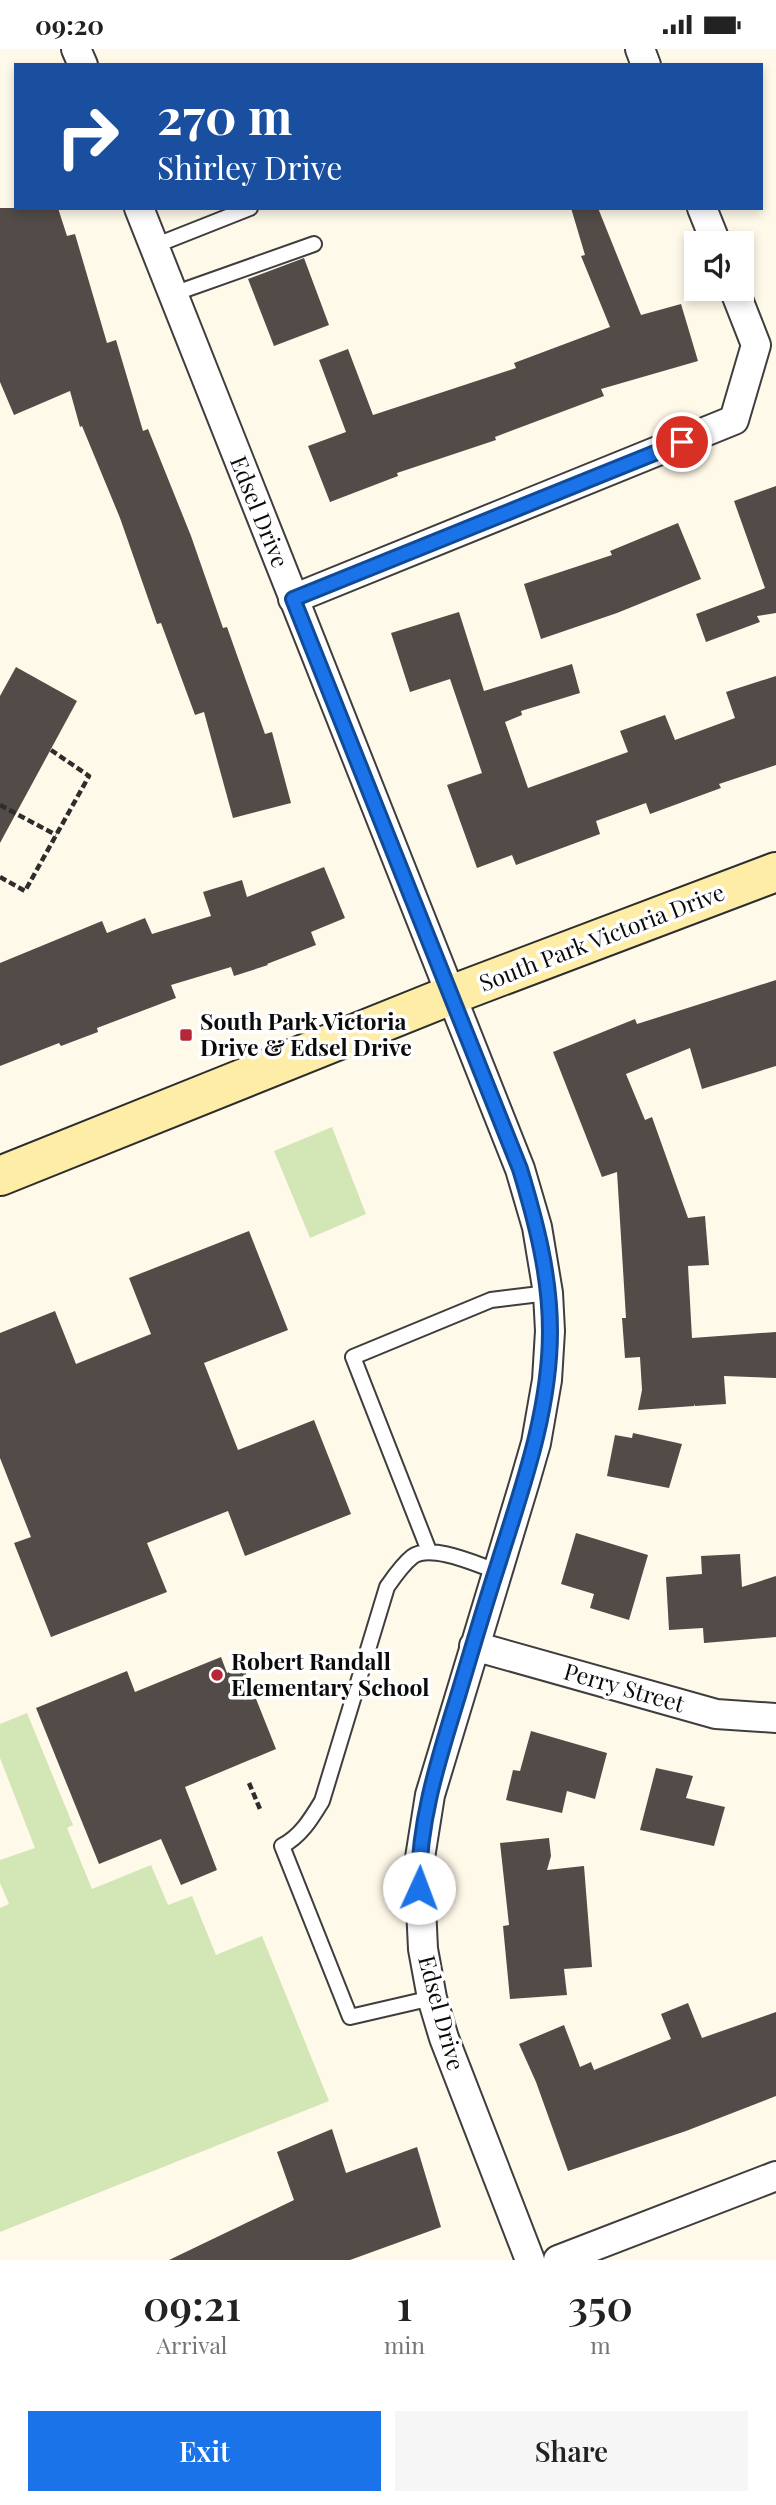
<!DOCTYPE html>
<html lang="en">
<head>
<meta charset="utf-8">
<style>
	:root { --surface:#fff; --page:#f6f6f6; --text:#222; --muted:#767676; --accent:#1a73e8 }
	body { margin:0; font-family:"Playfair Display",serif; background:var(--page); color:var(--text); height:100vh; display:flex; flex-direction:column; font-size:26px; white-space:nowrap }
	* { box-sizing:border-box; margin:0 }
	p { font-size:23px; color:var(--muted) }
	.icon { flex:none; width:38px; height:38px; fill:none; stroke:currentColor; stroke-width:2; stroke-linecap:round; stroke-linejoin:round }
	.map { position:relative; height:2211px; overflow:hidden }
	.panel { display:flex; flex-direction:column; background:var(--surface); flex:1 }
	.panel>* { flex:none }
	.top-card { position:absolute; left:14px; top:14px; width:749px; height:147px; border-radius:0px; box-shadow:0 4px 10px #0003; background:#1a4fa0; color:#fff; overflow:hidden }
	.fabs { position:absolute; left:684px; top:182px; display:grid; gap:14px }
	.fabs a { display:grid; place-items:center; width:70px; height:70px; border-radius:0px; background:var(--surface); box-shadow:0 4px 10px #0003; font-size:35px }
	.pin { position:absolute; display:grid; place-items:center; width:60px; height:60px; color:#fff; margin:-30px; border:4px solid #fff; border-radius:50%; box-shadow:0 2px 7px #0007 }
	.me { position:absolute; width:77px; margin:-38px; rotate:2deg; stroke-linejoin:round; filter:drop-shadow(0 0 5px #0008) }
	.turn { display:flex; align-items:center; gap:24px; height:147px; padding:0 28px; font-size:32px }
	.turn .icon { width:91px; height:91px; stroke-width:2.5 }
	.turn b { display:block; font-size:49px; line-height:60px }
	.eta { display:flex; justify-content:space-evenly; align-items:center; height:119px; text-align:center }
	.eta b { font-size:42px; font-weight:600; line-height:49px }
	.cta { display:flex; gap:14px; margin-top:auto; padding:14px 28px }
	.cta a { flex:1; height:80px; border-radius:0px; background:var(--accent); color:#fff; font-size:28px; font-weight:600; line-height:80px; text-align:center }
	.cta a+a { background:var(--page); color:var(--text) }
	.status { display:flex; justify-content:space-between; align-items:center; height:49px; padding:0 35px; background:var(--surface); direction:ltr }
	.status svg { height:19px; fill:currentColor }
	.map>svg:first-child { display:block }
	.green { fill:#d2e7b5 }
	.building { fill:#534b48 }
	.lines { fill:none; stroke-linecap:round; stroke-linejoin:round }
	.lane-casing { stroke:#3e3e3e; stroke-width:18 }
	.street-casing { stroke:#3e3e3e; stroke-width:32 }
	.secondary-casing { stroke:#2d2d2d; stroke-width:42 }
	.path { stroke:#2d2d2d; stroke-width:4.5; stroke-dasharray:7 3.5; stroke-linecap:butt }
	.lane { stroke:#fff; stroke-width:14 }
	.street { stroke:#fff; stroke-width:28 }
	.secondary { stroke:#fdeda6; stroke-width:38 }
	.route-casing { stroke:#114b97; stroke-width:18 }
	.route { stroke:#1a73e8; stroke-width:12 }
	.poi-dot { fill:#b72738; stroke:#fff; stroke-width:2.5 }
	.labels { text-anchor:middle; stroke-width:7; stroke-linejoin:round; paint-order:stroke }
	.street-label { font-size:23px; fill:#0b0b0b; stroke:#fff }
	.poi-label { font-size:23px; font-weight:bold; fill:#0b0b0b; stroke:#fff; text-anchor:start }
</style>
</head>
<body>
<div class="status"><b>09:20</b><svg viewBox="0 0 49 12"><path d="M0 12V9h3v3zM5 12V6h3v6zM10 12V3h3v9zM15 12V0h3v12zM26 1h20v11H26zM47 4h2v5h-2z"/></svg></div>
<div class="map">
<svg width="776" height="2211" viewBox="0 0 776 2211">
	<rect width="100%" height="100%" fill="#fff9e9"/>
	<path class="green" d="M332,1078L366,1165L310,1189L274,1102Z
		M27,1664L73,1776L67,1779L92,1840L151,1816L168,1856L192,1847L216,1906L262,1887L329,2052L0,2183V1859L9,1855L0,1834V1811L35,1799L0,1709V1675Z"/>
	<path class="building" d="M0,159H58L67,187L75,185L107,294L116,291L143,382L148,380L191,487L223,579L227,578L265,685L272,683L291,754L233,769L204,663L195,666L161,574L157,575L120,469L82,377L80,378L70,342L14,366L0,333Z
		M571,159H598L641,266L681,255L698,312L601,340L604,347L495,388L496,391L397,424L398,427L330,453L308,397L346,383L319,311L348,300L373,366L516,319L514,314L610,278L581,207L585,206Z
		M304,209L329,276L274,297L248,230Z
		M776,437V564L757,567L760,573L706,593L696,565L765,539L734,452Z
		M678,474L701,530L617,564L541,590L524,535L612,506L610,502Z
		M459,563L484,642L572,615L580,644L521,662L522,666L505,673L528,739L628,703L620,682L665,666L675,691L735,669L726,643L776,627V716L719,735L721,739L650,765L646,754L596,772L600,785L516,816L512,806L477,819L447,736L482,724L450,630L410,643L391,584Z
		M16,618L77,652L0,794V647Z
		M324,818L345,869L311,883L316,896L267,915L268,916L234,927L231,918L171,936L176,949L97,979L98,983L61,997L59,994L0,1017V914L102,872L107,884L145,869L152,885L211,867L203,843L242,831L247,848Z
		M776,931V1017L702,1040L690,999L626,1025L645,1071L652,1068L688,1169L705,1167L709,1216L688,1217L692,1289L776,1283V1329L724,1327L726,1355L695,1357L694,1355V1357L638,1361L642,1341L640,1308L625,1309L622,1269H626L617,1123L602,1128L553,1003L635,970L637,975Z
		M249,1182L288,1281L204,1314L238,1401L314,1371L351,1465L245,1507L228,1462L147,1494L167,1543L51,1588L14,1494L31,1488L0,1409V1284L55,1262L76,1315L151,1285L129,1229Z
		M633,1384L682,1395L669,1439L607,1427L615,1386L632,1389Z
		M576,1484L648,1506L629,1571L590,1559L594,1545L561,1535Z
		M740,1505L742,1538L776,1527V1588L704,1594L703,1579L669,1581L666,1528L702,1525L701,1507Z
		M221,1608L227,1624L243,1617L276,1700L185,1738L217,1821L181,1836L161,1790L99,1815L36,1659L127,1622L135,1643Z
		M531,1682L607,1704L595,1750L567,1742L562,1764L506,1751L513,1721L520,1722Z
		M656,1719L693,1727L686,1749L725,1758L714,1797L640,1781Z
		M549,1789L551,1807L547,1821L584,1817L592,1918L564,1920L567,1946L510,1950L503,1877L509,1876L500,1794Z
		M688,1954L702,1989L776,1963V2047L686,2082L568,2122L536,2033L519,1995L564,1976L580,2018L591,2013L594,2021L671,1990L661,1965Z
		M332,2080L346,2124L417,2098L441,2178L350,2211H169L294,2151L277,2103Z"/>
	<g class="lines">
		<g class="lane-casing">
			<path id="lane" d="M154,197L250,159
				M173,245L314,195
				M429,1502L353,1308L491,1251L548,1244
				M432,1949L350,1968L282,1797C301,1787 311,1770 322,1752L387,1538C394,1528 402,1516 412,1508C430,1494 476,1515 496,1522"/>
		</g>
		<g class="street-casing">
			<path id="street" d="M76,0L83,16
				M640,0L646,16
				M139,159L520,1120L537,1178L548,1244L550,1282L547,1331L536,1394L525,1432L430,1746L419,1815L423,1900L432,1949L444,1989L530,2211
				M702,159L716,194
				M293,550L734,371L756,296L734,240
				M474,1597L716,1665L776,1669
				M558,2211L776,2127"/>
		</g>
		<g class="secondary-casing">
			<path id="secondary" d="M0,1127L451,946L776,823"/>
		</g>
		<path class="path" d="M0,756L56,786
			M0,828L25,842L89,727L51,701
			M249,1734L260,1760"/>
		<use href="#lane" class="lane"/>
		<use href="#street" class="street"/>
		<use href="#secondary" class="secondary"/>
	</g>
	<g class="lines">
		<g class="route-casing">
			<path id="route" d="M419,1839C418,1773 439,1709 458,1647C471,1604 483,1562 497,1519C521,1442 550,1364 550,1282C550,1226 536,1173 520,1120L293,550L682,393"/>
		</g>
		<use href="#route" class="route"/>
	</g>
	<g class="poi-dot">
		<rect x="179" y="979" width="14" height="14" rx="3.5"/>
		<circle cx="217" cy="1626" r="7"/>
	</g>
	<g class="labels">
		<g class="street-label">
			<text transform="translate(259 463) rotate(68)" y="8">Edsel Drive</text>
			<text transform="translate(602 889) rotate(-21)" y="8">South Park Victoria Drive</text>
			<text transform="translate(624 1639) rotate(16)" y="8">Perry Street</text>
			<text transform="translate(441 1964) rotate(75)" y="8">Edsel Drive</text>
		</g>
		<g class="poi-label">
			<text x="200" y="981">South Park Victoria<tspan x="200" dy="26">Drive &amp; Edsel Drive</tspan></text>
			<text x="231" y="1621">Robert Randall<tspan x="231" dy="26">Elementary School</tspan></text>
		</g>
	</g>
</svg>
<div class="fabs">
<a><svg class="icon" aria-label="sound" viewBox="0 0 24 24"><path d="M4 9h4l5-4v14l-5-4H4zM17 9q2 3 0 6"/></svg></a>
</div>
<div class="pin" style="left:682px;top:393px;background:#d93025"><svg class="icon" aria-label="arrive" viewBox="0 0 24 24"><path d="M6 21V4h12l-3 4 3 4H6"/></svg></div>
<svg class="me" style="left:419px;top:1839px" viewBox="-20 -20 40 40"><circle r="19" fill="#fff"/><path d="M0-13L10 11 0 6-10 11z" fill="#1a73e8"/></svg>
<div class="top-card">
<div class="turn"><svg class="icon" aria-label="right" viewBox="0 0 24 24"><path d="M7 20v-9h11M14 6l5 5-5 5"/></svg><div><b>270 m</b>Shirley Drive</div></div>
</div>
</div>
<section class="panel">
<div class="eta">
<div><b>09:21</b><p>Arrival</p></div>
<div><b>1</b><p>min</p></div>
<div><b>350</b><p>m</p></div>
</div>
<div class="cta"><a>Exit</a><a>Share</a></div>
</section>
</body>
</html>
